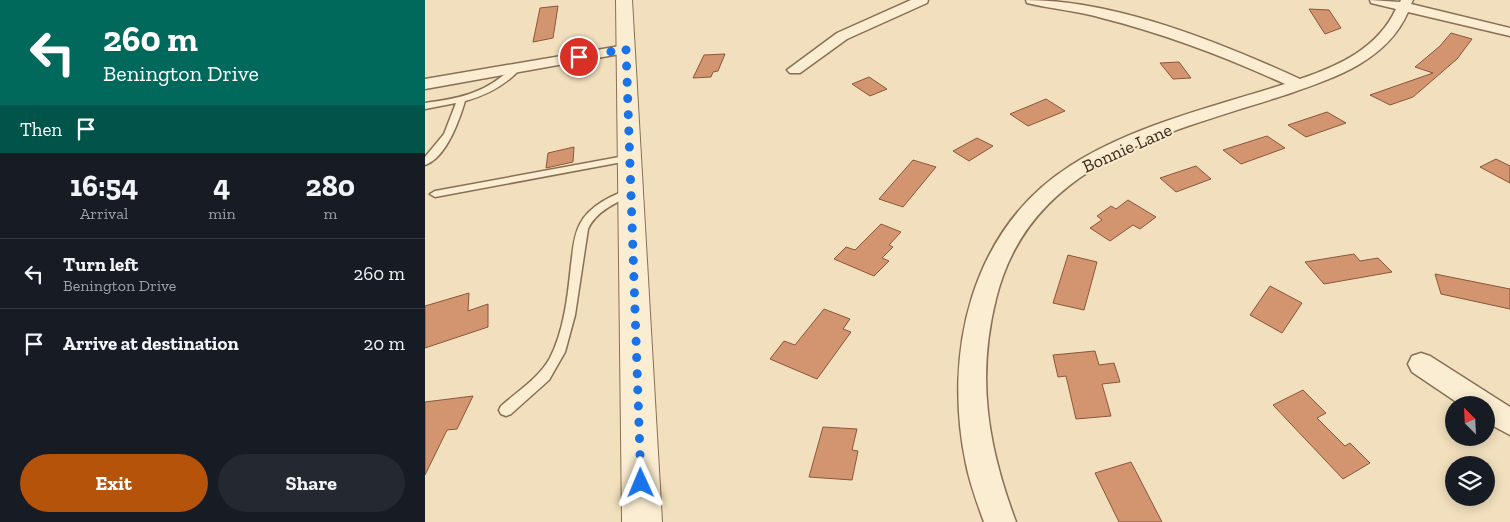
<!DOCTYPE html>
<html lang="en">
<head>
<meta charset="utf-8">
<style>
	:root { --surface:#171b24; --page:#242831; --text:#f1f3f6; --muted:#9ea1a6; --line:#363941; --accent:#b45309 }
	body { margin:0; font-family:"Zilla Slab",serif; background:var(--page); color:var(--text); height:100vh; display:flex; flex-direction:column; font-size:19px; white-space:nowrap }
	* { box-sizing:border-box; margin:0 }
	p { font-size:16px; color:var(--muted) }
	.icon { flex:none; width:28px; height:28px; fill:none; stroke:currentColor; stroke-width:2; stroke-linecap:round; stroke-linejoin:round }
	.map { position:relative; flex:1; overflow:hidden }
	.drawer { display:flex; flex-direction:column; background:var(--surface); width:425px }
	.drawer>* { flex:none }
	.banner { background:#00695c; color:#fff; overflow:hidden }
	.needle { width:32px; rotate:336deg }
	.fabs { position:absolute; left:1020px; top:396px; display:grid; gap:10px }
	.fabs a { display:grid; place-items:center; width:50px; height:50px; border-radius:50%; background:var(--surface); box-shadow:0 2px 12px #0003; font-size:25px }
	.pin { position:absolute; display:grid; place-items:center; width:42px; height:42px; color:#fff; margin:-21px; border:2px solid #fff; border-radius:50%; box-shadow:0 1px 5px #0007 }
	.me { position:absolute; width:55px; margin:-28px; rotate:359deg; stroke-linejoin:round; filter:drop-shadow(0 0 4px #0008) }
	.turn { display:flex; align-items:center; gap:18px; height:105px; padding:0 20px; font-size:22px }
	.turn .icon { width:65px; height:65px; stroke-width:2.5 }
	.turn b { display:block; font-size:35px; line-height:42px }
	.then { display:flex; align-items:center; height:48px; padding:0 20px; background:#0003; gap:10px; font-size:19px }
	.eta { display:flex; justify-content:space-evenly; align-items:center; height:85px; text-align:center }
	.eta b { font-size:30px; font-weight:700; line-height:35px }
	.button { display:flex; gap:10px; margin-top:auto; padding:10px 20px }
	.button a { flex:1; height:58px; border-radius:30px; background:var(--accent); color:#fff; font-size:20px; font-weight:700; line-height:58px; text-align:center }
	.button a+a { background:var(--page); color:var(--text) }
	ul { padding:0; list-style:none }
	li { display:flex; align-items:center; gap:15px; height:70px; padding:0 20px; border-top:1px solid var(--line) }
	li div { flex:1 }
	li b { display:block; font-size:19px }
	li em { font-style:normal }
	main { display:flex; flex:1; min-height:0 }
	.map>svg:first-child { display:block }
	.building { fill:#d29570; stroke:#8b5739 }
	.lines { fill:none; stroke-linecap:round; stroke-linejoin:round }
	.service-casing { stroke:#8a6f55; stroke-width:3 }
	.minor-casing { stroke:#8a6f55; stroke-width:3 }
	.tertiary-casing { stroke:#8a6f55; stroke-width:2 }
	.service { fill:#fbedd1; fill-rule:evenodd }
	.minor { fill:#fbedd1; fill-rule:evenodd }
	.tertiary { fill:#fbedd1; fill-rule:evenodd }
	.route { stroke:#1a73e8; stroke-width:9; stroke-dasharray:0 16.2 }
	.labels { text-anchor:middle; stroke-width:4; stroke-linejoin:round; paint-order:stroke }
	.street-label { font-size:18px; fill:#38281b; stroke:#f8eacd }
</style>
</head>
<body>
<main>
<section class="drawer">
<div class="banner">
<div class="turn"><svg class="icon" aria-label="left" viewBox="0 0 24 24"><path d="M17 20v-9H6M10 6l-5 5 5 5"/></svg><div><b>260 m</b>Benington Drive</div></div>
<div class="then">Then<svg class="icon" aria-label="arrive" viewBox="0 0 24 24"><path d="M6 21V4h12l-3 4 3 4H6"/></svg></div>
</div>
<div class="eta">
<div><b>16:54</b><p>Arrival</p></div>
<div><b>4</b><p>min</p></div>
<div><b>280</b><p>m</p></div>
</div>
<ul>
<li><svg class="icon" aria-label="left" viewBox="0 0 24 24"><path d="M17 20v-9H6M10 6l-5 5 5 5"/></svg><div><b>Turn left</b><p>Benington Drive</p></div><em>260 m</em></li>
<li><svg class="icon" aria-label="arrive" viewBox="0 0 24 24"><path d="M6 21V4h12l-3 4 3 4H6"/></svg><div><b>Arrive at destination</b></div><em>20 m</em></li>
</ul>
<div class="button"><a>Exit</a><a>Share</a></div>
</section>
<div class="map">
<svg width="1085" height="522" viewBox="0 0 1085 522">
	<rect width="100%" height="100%" fill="#f1dfbd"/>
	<path class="building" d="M133,6L128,38L108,42L115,8Z
		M884,9L904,10L916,28L900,34Z
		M1026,33L1047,39L1032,59L988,97L965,105L945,95L1008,73L990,67L1015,46Z
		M300,54L293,71L288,72L286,77L268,78L279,55Z
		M754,62L766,78L748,79L735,63Z
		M444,77L462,89L445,96L427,84Z
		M621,99L640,111L603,126L585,114Z
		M902,112L921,123L881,137L863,125Z
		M842,136L860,148L816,164L798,150Z
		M552,138L568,146L544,161L528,151Z
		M149,147L148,162L121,168L123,153Z
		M1071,159L1085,166V183L1055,167Z
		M488,160L511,167L478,207L454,199Z
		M771,166L786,179L751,192L735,178Z
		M703,200L731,217L715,229L708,225L685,241L665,228L677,220L672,216L686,206L691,209Z
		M456,224L476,232L464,245L468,247L457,258L464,261L449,276L409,259L421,247L430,250Z
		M929,254L935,261L953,258L967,272L899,284L880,262Z
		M643,255L672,262L659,310L628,303Z
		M1010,274L1085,289V309L1016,294Z
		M845,286L877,303L857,333L825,315Z
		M44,293L43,311L63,304V327L0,348V306Z
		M399,309L425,319L418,329L426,332L392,379L345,359L359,341L370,345Z
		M670,351L674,365L689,363L695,382L677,384L686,416L651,419L641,376L633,377L628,355Z
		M878,390L901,413L892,418L920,446L925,443L945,463L918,479L848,405Z
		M48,396L32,429L22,430L0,475V402Z
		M398,427L432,429L427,450L433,451L427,480L384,477Z
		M706,462L737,522H694L670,473Z"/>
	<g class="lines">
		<g class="service-casing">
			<path id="service" d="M89,66L96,68C81,85 62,95 40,101C34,121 21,158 0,165V157L19,134L31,103L0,109V103C37,98 61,93 89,66Z
				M205,155L210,158L208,160L10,197L5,194L10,191Z
				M207,189L212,192L211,194C193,201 171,211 163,229L150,315L140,352L124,380L86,414L81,416L76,414L74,410L76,406C93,391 114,378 125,358C139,331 143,295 146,265C148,252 148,237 155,224C164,206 188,194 207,189Z"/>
		</g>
		<g class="minor-casing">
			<path id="minor" d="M486,0H503L502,3L422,39L375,73H365L362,70L412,33Z
				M601,0C690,0 794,42 875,79C914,66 953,48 971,9L946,3L945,0L975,2L976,0H988L986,4L1085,28V36L983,12C962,60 912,77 866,93C748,132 605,159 571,299C551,379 563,447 591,522H559C552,503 545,484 541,464C518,354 545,230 645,166C709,125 788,107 860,84C801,57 740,34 677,18C653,11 627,9 602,3Z
				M201,45L206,46L208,49L206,52L0,89V79Z
				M996,353L1005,356L1085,407V435L1061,422V405H1036L987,372L983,364L987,356Z"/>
		</g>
		<g class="tertiary-casing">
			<path id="tertiary" d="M191,0H207L237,522H197Z"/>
		</g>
		<use href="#service" class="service"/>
		<use href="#minor" class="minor"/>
		<use href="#tertiary" class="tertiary"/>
	</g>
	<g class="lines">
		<path class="route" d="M154,57L201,49L216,483"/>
	</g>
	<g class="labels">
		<g class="street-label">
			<text transform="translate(702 148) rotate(-24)" y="6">Bonnie Lane</text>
		</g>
	</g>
</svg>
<div class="fabs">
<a><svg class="needle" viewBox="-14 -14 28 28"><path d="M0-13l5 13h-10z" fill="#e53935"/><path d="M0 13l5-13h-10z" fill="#9ea1a6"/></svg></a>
<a><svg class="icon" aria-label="layers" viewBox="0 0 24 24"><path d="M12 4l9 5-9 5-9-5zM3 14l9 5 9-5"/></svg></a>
</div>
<div class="pin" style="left:154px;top:57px;background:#d93025"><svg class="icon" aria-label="arrive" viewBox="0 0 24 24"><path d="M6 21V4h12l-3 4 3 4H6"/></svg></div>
<svg class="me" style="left:216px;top:483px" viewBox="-20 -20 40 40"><path d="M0-17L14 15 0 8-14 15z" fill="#1a73e8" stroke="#fff" stroke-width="4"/></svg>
</div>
</main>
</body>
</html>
